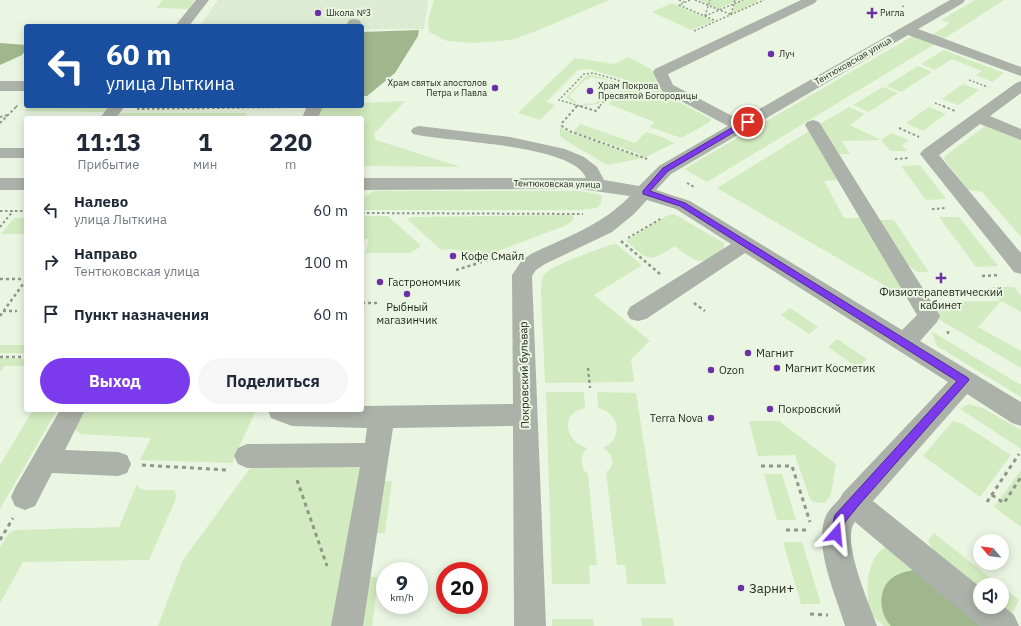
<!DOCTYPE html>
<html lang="ru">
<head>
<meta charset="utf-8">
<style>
	:root { --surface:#fff; --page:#f6f6f7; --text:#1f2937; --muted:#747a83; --accent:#7c3aed }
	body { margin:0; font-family:"IBM Plex Sans",sans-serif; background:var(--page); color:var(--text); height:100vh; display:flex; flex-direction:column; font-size:15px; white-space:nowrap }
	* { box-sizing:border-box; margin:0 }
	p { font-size:13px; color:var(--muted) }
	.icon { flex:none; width:22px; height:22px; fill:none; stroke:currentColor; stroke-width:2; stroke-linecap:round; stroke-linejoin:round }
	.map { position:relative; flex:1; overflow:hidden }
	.drawer { position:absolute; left:24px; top:116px; width:340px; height:296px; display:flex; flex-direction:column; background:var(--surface); border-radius:4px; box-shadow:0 2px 10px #0003 }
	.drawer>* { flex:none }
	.banner { position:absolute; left:24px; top:24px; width:340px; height:84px; border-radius:4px; box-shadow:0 2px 10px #0003; background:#1a4fa0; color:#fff; overflow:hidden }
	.needle { width:26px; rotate:299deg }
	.fabs { position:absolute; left:973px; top:534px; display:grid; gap:8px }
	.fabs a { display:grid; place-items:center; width:36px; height:36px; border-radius:50%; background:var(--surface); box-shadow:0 2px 10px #0003; font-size:20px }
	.speed { position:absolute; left:376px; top:562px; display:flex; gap:8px; font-size:20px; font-weight:700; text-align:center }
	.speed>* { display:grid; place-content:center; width:52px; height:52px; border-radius:50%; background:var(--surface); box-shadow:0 2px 10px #0003; line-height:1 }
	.speed small { font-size:10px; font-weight:400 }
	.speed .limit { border:6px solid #d22; background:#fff; color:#111 }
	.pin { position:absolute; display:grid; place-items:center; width:34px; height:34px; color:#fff; margin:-17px; border:2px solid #fff; border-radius:50%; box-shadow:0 1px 4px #0007 }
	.me { position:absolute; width:44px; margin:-22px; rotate:18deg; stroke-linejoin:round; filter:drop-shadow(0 0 3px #0008) }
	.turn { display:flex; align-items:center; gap:14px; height:84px; padding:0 16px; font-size:18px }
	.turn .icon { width:52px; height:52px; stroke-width:2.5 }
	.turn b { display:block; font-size:28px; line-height:34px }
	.eta { display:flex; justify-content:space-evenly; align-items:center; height:68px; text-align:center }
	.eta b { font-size:24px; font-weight:700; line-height:28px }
	.primary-button { display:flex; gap:8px; margin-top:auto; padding:8px 16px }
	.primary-button a { flex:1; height:46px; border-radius:24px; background:var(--accent); color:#fff; font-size:16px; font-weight:700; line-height:46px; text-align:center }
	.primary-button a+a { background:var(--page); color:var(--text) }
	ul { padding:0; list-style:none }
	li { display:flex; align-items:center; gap:12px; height:52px; padding:0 16px }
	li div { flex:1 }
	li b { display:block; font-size:15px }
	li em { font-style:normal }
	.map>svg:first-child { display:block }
	.built { fill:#ddebd2 }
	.green { fill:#d3ebc0 }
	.forest { fill:#a0b78d }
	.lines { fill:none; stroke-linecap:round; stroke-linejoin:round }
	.path-far3 { stroke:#8f9789; stroke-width:1.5; stroke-dasharray:2 2; stroke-linecap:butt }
	.path-far2 { stroke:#8f9789; stroke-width:2; stroke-dasharray:2.5 2.5; stroke-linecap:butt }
	.path-far1 { stroke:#8f9789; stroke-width:2.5; stroke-dasharray:3 3; stroke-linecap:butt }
	.path { stroke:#8f9789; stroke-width:3; stroke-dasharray:4 4; stroke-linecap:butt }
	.minor { fill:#acb1a9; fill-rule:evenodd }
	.route { fill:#7c3aed; stroke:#51269a }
	.poi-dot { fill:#6b31a7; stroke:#ebf6e2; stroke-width:1.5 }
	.labels { text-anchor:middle; stroke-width:4; stroke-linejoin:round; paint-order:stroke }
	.far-poi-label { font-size:9px; fill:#1f231c; stroke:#ebf6e2; text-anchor:start }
	.far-street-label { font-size:9px; fill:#1f231c; stroke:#ebf6e2 }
	.poi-label { font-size:11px; fill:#1f231c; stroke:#ebf6e2; text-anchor:start }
	.street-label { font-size:11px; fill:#1f231c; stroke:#ebf6e2 }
	.near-poi-label { font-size:13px; fill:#1f231c; stroke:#ebf6e2; text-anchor:start }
</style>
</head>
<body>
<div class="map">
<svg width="1021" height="626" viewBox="0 0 1021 626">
	<rect width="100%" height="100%" fill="#ebf6e2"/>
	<path class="built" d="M218,0H428L424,29H362V26H200Z"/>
	<path class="green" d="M163,0H195L188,9L156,8Z
		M434,0H609L534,32L511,40L475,43L447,41L429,32L428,20Z
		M698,0H738L718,9Z
		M744,0H757V2L732,14L734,4Z
		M975,0H1004L942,40L931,36L950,23L941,20Z
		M672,3L713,21L691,30L652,12Z
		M913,36L935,44L707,182L684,169L749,131Z
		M944,50L1004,73L992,82L976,75L982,71L952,59L935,70L921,64Z
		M629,57L652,70L662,93L711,119L710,122L681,138L650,127L654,122L609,104L626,83L624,79L588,69L578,70L546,102L555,105L540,120L518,113L575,58L614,64Z
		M918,66L932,72L901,92L886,86Z
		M587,75H593L616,82L598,104L582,106L584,104L596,103L611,86L609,85L611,81L591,77L589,79L585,80L569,96L576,102L574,103L566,97Z
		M963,84L979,90L958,105L942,99Z
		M883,87L898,93L869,112L853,105Z
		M405,101L374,134L376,140L461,167L362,166V118H314L320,106H362V103Z
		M29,106H111L106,112L24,111Z
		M849,107L865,114L850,125L881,140L892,133L909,140L902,145L907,151H890L881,140L842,141L850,154H835L818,125Z
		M929,107L946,114L923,131L906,123Z
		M119,113H247L244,118H116Z
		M580,124L635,143L646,132L665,138L674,143L644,158L607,165L565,140L560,136V127L568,132L639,156L640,154L573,132Z
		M985,126L1021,139V237L982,192L968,190L944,159L945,156Z
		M811,130L841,180L824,181L844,218H864L915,303L717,188Z
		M920,165L946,199L926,200L901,166Z
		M374,191H580L602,195L601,203L597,208L581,210H362V199Z
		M674,214L724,243V249C699,267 699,264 675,246C648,263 650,261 626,241L668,215Z
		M572,215L574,219L567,225L479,258L470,260L463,257L459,250L449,249L441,250L407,219L412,217Z
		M362,216H388L420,245V247L410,253H366L369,239H362Z
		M939,217H959L998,266L976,267Z
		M14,218H26V234H1Z
		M879,220H894L929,272C924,272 918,273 914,270C898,258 889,237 879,220Z
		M616,244L642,265L594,295L650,341L631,359L634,382L545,383L541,293C541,287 541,280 544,275C549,266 597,250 609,245Z
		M991,287H1014L1021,296V312L1001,301L978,327L1021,351V368L935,317L930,302L1000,301Z
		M790,308L818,327L809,334L781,315Z
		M931,331L1021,385V397L937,346Z
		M837,339L867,359L858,368L828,347Z
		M0,345H26V353H0Z
		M0,358L26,359V366H4L0,372Z
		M546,392H584L585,408C561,412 563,440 587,448C580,456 579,467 588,474L597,565H589L590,584H552Z
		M597,392L636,393L666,584H627L625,565H617L606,472C617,465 612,453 603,448C624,438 620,413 598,408Z
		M968,404L983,408L1021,430V449L960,409Z
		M33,410H57L0,509V465Z
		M85,410H256L232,463L140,460L151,438L82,434L74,430L80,414Z
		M749,421H779L836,464L831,494L825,503L813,502L810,499L795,455L758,456Z
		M953,421L961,423L1011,455L980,497L923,456Z
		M361,461L366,471L336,626H158L183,560L254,463Z
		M1021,470V527L994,507Z
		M764,474H782L796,520H777Z
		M379,481H392L385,533L370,534Z
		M137,484L139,488L143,490H174L177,496L149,560L23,562L0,603V547L9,533L15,530L119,527Z
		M934,533L999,585H980V588L933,550L928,541Z
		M783,542H802L821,604H801Z
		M891,544L999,626H884C880,622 873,617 871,613C868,609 868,602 868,597C866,577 870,553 891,544Z
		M365,577H378L372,626H356Z
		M1002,587L1019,600L1012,614L1002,606Z
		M641,618H673L674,626H642Z
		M552,619H593L594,626H552Z"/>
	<path class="forest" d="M419,30L418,36L395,73L367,96H362V32Z
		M0,43L26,45V50L22,55L0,65Z
		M915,570L992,626H891C879,614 877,589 892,578C899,573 907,571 915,570Z"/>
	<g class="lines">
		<path class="path-far3" d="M679,0L684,2
			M690,0L679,5L716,21
			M695,0L732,15
			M902,6L905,7
			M731,14L735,0
			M705,16L743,0
			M705,16L710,0
			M694,31L764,0
			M969,80L988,87
			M935,103L946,107
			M16,107L18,105
			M276,107H292
			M576,107L578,105
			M583,107L559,100L584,74L593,73L618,80L620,82L599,107"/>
		<path class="path-far2" d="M577,106L562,123V126L569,131L647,159
			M580,106L596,111L600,106
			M943,106L955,111
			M137,109L292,107
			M0,117L8,115
			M0,123L17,106
			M899,128L919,137
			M895,159L909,158
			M687,183L694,187
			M932,209L946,208
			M0,211H26
			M362,213L583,214
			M0,227L13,211
			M628,238L662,218"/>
		<path class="path-far1" d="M621,241L660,274
			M456,270L511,253
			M982,276L1000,275
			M0,279H26
			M362,303H378
			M694,303L705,311
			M3,311H17
			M0,316L26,280
			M948,331V337
			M0,357H26
			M588,368L590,388"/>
		<path class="path" d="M142,465L227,470
			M761,466H792L810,522
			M297,480L327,566
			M992,495L1004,503L1021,477
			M987,502L1019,454
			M786,530H810
			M0,540L13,518
			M810,614L828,615"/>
		<path class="minor" d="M196,0H209L189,26H175Z
			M801,0H817L815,3L668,74L673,85L740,120L950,0H965L963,3L918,29L1021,67V76L908,35L671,174L656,190L690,201L902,330L917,315L805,125L807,122L813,120L819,122L940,316L937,322L920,341L1021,402V426L1012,423L967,394L873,501L980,587V607H1002V605L1014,615L1019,626H979L855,522C840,539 870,605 877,626H845C836,595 814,549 825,518C829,507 839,502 843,493L948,382L745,253L646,319L638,321L630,319L627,313L630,307L731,244L676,209L647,200L634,214L612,232L545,264L536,270L532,276L546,626H514L513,426L393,428L363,626H331L360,467L247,468L238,464L234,456L238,448L247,444L365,443L367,428L292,426L271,418L268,410H362V406L513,404L512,275L522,260L531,254C567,237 602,225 630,196L580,189L362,190V178H586C574,144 445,142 413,134L411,131L413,128L419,126L510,137L565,149L584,157L597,167L604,180L639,186L659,166L728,126L662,91L653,72L655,69Z
			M354,19L359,20L361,23L360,26H346L349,20Z
			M0,81H26V91H0Z
			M1021,81V93L990,116L1021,129V140L980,124L939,155L1021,253V274L1014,272L920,154L923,150L1016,83Z
			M109,106H125L116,118H100Z
			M307,106H323L318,118H302Z
			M0,148H26V158H0Z
			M0,178H26V190H0Z
			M60,410H85L65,450L118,452L127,455L131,464L127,473L118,476L52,473L35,506L25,510L15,506L11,497L15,488Z"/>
	</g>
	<path class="route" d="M745,120L751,122L668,171L650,191L685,203L968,378L969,380L858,506L845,522L840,539L836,540L832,539L830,534L835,515L957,381L680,206L643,194V191L663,168Z"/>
	<g class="poi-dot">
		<circle cx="318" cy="13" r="4"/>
		<path d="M870 7h4v4h4v4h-4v4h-4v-4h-4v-4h4z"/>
		<circle cx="771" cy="54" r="4"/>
		<circle cx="495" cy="88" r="4"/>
		<circle cx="590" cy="91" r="4"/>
		<circle cx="453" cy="256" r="4"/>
		<path d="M939 272h4v4h4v4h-4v4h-4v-4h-4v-4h4z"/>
		<circle cx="380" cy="282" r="4"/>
		<circle cx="407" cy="294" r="4"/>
		<circle cx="748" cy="353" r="4"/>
		<circle cx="777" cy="368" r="4"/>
		<circle cx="711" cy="370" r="4"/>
		<circle cx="770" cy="409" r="4"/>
		<circle cx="711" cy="418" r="4"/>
		<circle cx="741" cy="588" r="4"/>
	</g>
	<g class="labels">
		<g class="far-poi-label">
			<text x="326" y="16">Школа №3</text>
			<text x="880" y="16">Ригла</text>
			<text x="779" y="57">Луч</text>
			<text x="487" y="86" text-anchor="end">Храм святых апостолов<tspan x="487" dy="10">Петра и Павла</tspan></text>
			<text x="598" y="89">Храм Покрова<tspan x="598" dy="10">Пресвятой Богородицы</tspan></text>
		</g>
		<g class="far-street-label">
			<text transform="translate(853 61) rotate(-30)" y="3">Тентюковская улица</text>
			<text transform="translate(557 184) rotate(1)" y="3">Тентюковская улица</text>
		</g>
		<g class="poi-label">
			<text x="461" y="260">Кофе Смайл</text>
			<text x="388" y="286">Гастрономчик</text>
			<text x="941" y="296" text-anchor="middle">Физиотерапевтический<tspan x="941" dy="13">кабинет</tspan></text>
			<text x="407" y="311" text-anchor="middle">Рыбный<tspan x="407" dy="13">магазинчик</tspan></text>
			<text x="756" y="357">Магнит</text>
			<text x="785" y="372">Магнит Косметик</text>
			<text x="719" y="374">Ozon</text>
			<text x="778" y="413">Покровский</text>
			<text x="703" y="422" text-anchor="end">Terra Nova</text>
		</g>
		<g class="street-label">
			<text transform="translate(524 375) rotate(-91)" y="4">Покровский бульвар</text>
		</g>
		<g class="near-poi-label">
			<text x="749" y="593">Зарни+</text>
		</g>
	</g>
</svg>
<div class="fabs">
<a><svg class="needle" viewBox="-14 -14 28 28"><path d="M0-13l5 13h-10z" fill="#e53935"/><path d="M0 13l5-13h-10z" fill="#747a83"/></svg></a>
<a><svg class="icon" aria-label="sound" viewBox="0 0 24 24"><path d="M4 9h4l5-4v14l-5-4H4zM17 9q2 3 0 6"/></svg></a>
</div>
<div class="speed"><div>9<small>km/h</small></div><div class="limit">20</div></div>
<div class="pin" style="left:748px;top:122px;background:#d93025"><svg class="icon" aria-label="arrive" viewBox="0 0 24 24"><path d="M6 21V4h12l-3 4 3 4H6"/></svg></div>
<svg class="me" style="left:836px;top:534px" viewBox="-20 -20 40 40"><path d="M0-17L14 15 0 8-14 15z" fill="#7c3aed" stroke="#fff" stroke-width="4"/></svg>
<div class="banner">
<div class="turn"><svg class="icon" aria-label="left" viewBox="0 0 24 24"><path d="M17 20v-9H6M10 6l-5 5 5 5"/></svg><div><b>60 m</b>улица Лыткина</div></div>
</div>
<section class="drawer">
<div class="eta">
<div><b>11:13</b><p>Прибытие</p></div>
<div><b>1</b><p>мин</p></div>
<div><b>220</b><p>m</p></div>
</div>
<ul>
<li><svg class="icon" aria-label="left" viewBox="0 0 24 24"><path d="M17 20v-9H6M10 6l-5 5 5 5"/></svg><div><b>Налево</b><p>улица Лыткина</p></div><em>60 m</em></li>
<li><svg class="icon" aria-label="right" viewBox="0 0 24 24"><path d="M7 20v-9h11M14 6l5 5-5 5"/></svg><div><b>Направо</b><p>Тентюковская улица</p></div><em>100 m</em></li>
<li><svg class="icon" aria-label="arrive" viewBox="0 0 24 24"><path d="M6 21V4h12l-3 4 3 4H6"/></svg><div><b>Пункт назначения</b></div><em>60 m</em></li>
</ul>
<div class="primary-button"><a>Выход</a><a>Поделиться</a></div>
</section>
</div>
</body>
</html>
